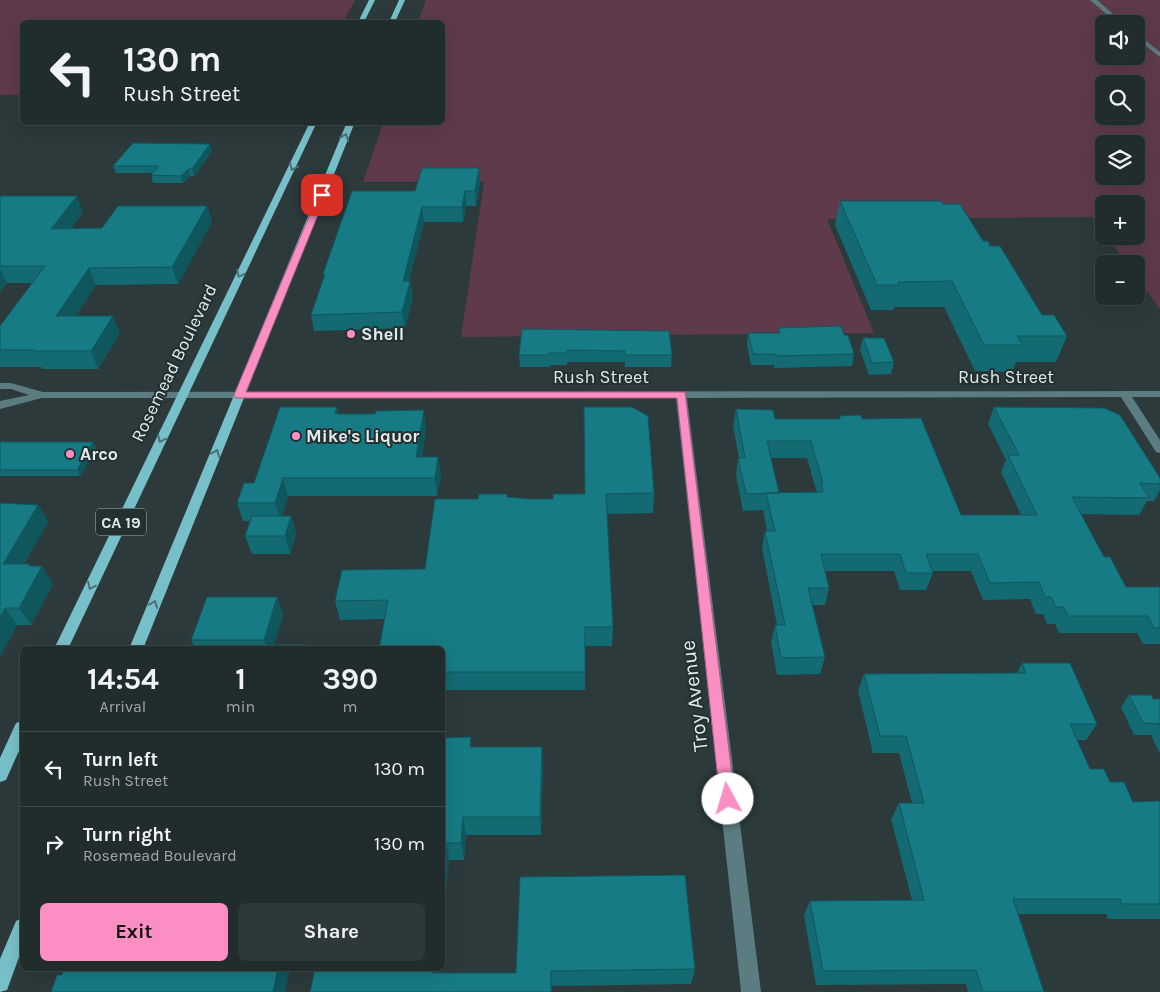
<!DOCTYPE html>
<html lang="en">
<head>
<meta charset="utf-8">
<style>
	:root { --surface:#212c2d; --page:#2d3839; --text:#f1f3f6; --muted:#a2a7aa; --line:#3e4849; --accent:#fb8fc4 }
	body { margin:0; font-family:Karla,sans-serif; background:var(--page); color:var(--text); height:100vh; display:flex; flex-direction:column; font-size:19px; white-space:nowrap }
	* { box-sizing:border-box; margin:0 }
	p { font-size:16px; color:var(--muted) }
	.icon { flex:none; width:28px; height:28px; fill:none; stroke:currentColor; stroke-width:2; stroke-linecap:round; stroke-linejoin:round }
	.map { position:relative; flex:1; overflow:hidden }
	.drawer { position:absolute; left:20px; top:646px; width:425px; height:325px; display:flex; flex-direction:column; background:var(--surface); border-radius:8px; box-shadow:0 5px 20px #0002,0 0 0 1px var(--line) }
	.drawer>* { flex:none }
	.guide { position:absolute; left:20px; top:20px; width:425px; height:105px; border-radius:8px; box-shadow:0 5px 20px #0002,0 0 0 1px var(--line); background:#212c2d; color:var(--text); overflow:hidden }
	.tools { position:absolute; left:1095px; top:15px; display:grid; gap:10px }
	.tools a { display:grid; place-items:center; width:50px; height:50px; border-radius:8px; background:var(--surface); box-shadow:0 5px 20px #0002,0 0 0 1px var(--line); font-size:25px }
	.pin { position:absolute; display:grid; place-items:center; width:42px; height:42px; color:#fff; margin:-21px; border-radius:10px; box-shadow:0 2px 8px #0006 }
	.me { position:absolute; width:55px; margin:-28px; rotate:354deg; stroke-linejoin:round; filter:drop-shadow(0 0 4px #0008) }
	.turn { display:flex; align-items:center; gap:18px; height:105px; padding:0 20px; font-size:22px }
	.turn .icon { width:65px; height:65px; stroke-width:2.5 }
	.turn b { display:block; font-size:35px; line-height:42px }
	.eta { display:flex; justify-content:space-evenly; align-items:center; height:85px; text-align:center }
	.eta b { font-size:30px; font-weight:700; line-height:35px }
	.button { display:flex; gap:10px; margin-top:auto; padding:10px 20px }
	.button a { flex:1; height:58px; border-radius:8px; background:var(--accent); color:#111; font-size:20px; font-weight:700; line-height:58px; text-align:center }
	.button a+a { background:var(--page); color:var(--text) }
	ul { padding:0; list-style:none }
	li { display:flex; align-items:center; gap:15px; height:75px; padding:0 20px; border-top:1px solid var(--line) }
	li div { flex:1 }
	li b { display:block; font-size:19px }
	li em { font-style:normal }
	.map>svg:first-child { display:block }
	.green { fill:#5e3a4b; fill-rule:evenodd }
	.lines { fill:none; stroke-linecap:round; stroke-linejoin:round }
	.minor { fill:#5b7c80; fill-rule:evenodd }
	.major { fill:#78c0c9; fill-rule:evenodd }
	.wall { fill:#146a72; fill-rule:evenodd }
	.shaded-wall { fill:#10565d }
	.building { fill:#177b85; stroke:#10565d }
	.oneway { stroke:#497175 }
	.route { fill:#fb8fc4; stroke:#a35d7f }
	.poi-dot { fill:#fb8fc4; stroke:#223031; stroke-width:2 }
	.labels { text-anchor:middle; stroke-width:4; stroke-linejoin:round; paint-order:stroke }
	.shield { fill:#223031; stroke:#a8b3b4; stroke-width:1 }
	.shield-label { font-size:16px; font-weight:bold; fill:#e2ebec }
	.poi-label { font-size:18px; font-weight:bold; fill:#e2ebec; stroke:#223031; text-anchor:start }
	.street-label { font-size:18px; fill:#e2ebec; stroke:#223031 }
	.near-street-label { font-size:21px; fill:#e2ebec; stroke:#223031 }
</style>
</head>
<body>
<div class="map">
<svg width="1160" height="992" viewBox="0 0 1160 992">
	<rect width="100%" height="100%" fill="#2c3a3c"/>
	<path class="green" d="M0,0H355L343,22H22V95H0Z
		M426,0H1160V309L1136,277V264H1127L1107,236H1136V204H1104V232L1092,217L827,219L874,333L461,337L484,182H363L383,123L442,122V22H418ZM1104,24H1136V56H1104ZM1104,84H1136V116H1104ZM1104,144H1136V176H1104Z"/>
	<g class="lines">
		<path class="minor" d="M1090,0H1097L1125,24H1118Z
			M1136,33L1160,52V57L1136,38Z
			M0,383H11L43,392L1160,391V397H1132L1160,440V453L1156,452L1121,397L687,398L761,992H741L676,398H42L0,409V401L29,395L11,389H0Z"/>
		<path class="major" d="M369,0H375L364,22H358Z
			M399,0H405L395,22H389Z
			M310,122H317L68,649H54Z
			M347,122H355L143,649H129Z
			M22,721V744L6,780L0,782V758L16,723Z
			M22,918V949L7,990L0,992V959L16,921Z"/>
	</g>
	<path class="wall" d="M212,151L194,176H190L183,183H153L151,175L153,173H116L113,166Z
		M479,168L480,183L476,206H466L463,222H424L409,281H410L413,297L405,328L314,331L311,315L324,277L323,274L415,191Z
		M0,196L83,212L71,228H102L207,206L212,222L178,284L96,285L75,316L120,333L98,369H42L41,367H0V326L32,283H7L0,292Z
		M840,201L943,204L983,241L990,246L1042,315L1067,336L1056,362H1016L1012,372L975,371L944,307H894L893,310H871L835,225Z
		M779,328L844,335L854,354L852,366L774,368V365H751L747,345L748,333H778Z
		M522,329L672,355L671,367H625V362H567V365H550V367H520L519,355Z
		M863,338L894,362L891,374L869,375L860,350Z
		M337,407L338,414L426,428L422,457L441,475L437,496H288L282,516H291L296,534L290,554H252L245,536L250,521H243L237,503L254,483Z
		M994,407L1160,478V490L1154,501H1147L1139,515L1081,514L1104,557L1126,587H1160V644H1143L1137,633H1059L1055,624H1047L1043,614H1036L1030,599L983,600L971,571H932L933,573L926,590H900L894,571H825L829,588L825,605H812L825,657L820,674L777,675L771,642L775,625H777L762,548L765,531H767L763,510L743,511L736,475L738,458H739L733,426L736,409L775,419H839L840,416L862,419L961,515H1021L1001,472L1006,460L988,424ZM771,458H807L817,493H779Z
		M0,442H93L96,448L80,476H0Z
		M654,493L653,513L607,514L613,627L612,646H585V690H442V649L384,619L340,620L335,601L425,569L478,499L508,497L528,499H553V494Z
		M0,503L38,505L48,522L24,564H30L31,566L53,584L31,625H17L0,656Z
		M277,597L283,615L274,645H307L308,649H195L191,640Z
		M1022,663L1097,724L1086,740H1077L1090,769L1110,782L1133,802L1160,801V919H1108L1106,914H1018L1044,992H968L966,984L816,985L804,915L810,901L912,900L891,819L899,803H912L899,753H873L858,691L864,674L1017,673Z
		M1129,695L1153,699H1160V754L1151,735H1134L1121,707Z
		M442,738L472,747L543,765L541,835H466L464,860H449L442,932Z
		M520,877L695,969L691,984L552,986L315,969H439L438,973H516Z"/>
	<path class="shaded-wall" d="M210,144L212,151L194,176L192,169Z
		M479,168L480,183L476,206L475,191Z
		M188,169L190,176L183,183L181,176Z
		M465,191L466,206L463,222L462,207Z
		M77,196L83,212L58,245L51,229Z
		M207,206L212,222L178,284L172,267Z
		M422,207L424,222L405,297L403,281Z
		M89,268L96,285L63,333L56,316Z
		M0,269L7,283L0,292Z
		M410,281L413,297L405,328L402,312Z
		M113,316L120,333L98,369L91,351Z
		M337,407L341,425L335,414Z
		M424,410L426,428L419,475L416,457Z
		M93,442L96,448L80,476L77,470Z
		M438,457L441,475L437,496L435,478Z
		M283,478L288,496L281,521L275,503Z
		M38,505L48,522L14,581L3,564Z
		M291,516L296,534L290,554L285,536Z
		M30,564L37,575L42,566L53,584L31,625L19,608Z
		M277,597L283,615L273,649H267L264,640Z
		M5,608L17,625L0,656V617Z
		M542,747L543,765L541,835L540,817Z
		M463,817L466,835L464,860L461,843Z
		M446,843L449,860L442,932V877Z
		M278,969H290L285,992H273Z
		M433,969H439L437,988L433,973Z
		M551,971L552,986V992H551Z"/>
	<path class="building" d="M133,143L210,144L192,169H188L181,176L151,175L159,166H113Z
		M422,168H479L475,191H465L462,207H422L403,281H410L402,312L311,315L325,274H323L352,191H415Z
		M0,196H77L51,229L102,228L118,206H207L172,267L89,268L56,316H113L91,351H34L35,350H0V326L45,266H0Z
		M840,201H941L943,204H960L983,241H988L990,246H1000L1042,315H1054L1067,336H1017L1023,345H984L952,281L898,282L899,285H877Z
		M841,326L844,335H848L854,354L776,356V354H753L748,333H780L779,328Z
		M522,329L669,331L672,355H625V351L567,350V353H549V355H519Z
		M863,338H884L894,362L872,363Z
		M280,407H337L335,414H375L376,411L424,410L416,457H438L435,478H283L275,503H237L244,483H254Z
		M584,407H632L648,416L654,493L606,494L613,627H585V672H442V649H379L388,600L335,601L342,570L425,569L435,499H478L479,494H507V497L528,499H553V494H585Z
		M994,407L1104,408L1120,415L1160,478V484L1140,483L1149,498L1072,497L1104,557H1110L1126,587H1160V628H1154L1148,616H1068L1064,607H1056L1051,597H1045L1039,582L990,583L978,554H926L933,573H906L900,554H821L829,588H808L825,657L781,658L775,625H785L765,531H775L766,493L823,492L821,483H823L811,441H767L779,493L746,494L738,458H745L736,409L773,410L775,419H840V416L861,415L862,419L921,418L961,515H1037L1008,455H1019Z
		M0,442H93L77,470H0Z
		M0,503L38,505L3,564H30L29,566H42L19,608H5L0,617Z
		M252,516H291L285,536H245Z
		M207,597H277L264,640H191Z
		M268,645H307L306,649H267Z
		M1022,663H1070L1097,724H1070L1090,769H1104L1110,782H1124L1133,802L1160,801V904H1122L1120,899H1013L1044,992H983L976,970L823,971L810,901L924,900L899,803H924L906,736H880L864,674L1026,673Z
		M1129,695H1151L1153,699H1160V724L1143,723Z
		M471,737L470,747H542L540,817H463L461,843H446L442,877V738Z
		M685,875L695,969L551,971V992H310L315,969H433V973H516L520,877Z
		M64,969H278L273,992H51L57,975H62Z"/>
	<defs><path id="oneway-chevron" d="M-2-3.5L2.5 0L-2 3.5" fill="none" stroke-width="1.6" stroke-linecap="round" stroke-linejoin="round" transform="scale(1.25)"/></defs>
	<g class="oneway">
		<use href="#oneway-chevron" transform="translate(345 137) rotate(-68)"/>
		<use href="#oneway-chevron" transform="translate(293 167) rotate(115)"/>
		<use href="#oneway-chevron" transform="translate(240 274) rotate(116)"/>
		<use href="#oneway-chevron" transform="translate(161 439) rotate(116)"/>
		<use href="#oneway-chevron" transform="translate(216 453) rotate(-68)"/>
		<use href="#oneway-chevron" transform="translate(91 586) rotate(116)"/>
		<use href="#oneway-chevron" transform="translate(154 604) rotate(-68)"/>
	</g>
	<path class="route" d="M322,192L326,195L246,392H685L735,799L733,804L728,806L722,804L720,799L677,398H236L234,395L318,195Z"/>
	<g class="poi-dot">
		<circle cx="351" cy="334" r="5"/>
		<circle cx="296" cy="436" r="5"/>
		<circle cx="70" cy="454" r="5"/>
	</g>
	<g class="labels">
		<rect class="shield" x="96" y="508.5" width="50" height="27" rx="4"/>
		<g class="shield-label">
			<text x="121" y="528">CA 19</text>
		</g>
		<g class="poi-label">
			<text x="361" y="340">Shell</text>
			<text x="306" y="442">Mike's Liquor</text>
			<text x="80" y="460">Arco</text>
		</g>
		<g class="street-label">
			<text transform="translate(174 363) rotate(-64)" y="6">Rosemead Boulevard</text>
			<text x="601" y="383">Rush Street</text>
			<text x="1006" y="383">Rush Street</text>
		</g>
		<g class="near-street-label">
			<text transform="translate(694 696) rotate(-97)" y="7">Troy Avenue</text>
		</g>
	</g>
</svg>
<div class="tools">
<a><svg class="icon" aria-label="sound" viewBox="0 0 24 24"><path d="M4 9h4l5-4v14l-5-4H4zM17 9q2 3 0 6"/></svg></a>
<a><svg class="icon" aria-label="search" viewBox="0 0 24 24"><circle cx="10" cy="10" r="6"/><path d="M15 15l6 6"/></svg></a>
<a><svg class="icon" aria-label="layers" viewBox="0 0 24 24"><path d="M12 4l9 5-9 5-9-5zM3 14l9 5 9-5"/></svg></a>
<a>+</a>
<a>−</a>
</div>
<div class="pin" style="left:322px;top:195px;background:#d93025"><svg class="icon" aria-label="arrive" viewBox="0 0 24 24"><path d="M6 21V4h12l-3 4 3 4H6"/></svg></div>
<svg class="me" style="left:728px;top:799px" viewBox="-20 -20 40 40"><circle r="19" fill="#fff"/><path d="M0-13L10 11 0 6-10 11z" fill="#fb8fc4"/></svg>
<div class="guide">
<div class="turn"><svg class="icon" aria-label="left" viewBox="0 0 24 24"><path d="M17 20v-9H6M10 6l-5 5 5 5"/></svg><div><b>130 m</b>Rush Street</div></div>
</div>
<section class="drawer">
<div class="eta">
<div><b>14:54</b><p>Arrival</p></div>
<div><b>1</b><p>min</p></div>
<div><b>390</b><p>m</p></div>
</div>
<ul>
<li><svg class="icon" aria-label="left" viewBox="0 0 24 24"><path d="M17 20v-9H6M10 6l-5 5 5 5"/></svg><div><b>Turn left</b><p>Rush Street</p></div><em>130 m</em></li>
<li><svg class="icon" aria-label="right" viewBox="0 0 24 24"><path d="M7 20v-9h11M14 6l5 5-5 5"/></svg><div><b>Turn right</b><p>Rosemead Boulevard</p></div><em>130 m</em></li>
</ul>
<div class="button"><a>Exit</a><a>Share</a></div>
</section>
</div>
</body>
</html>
